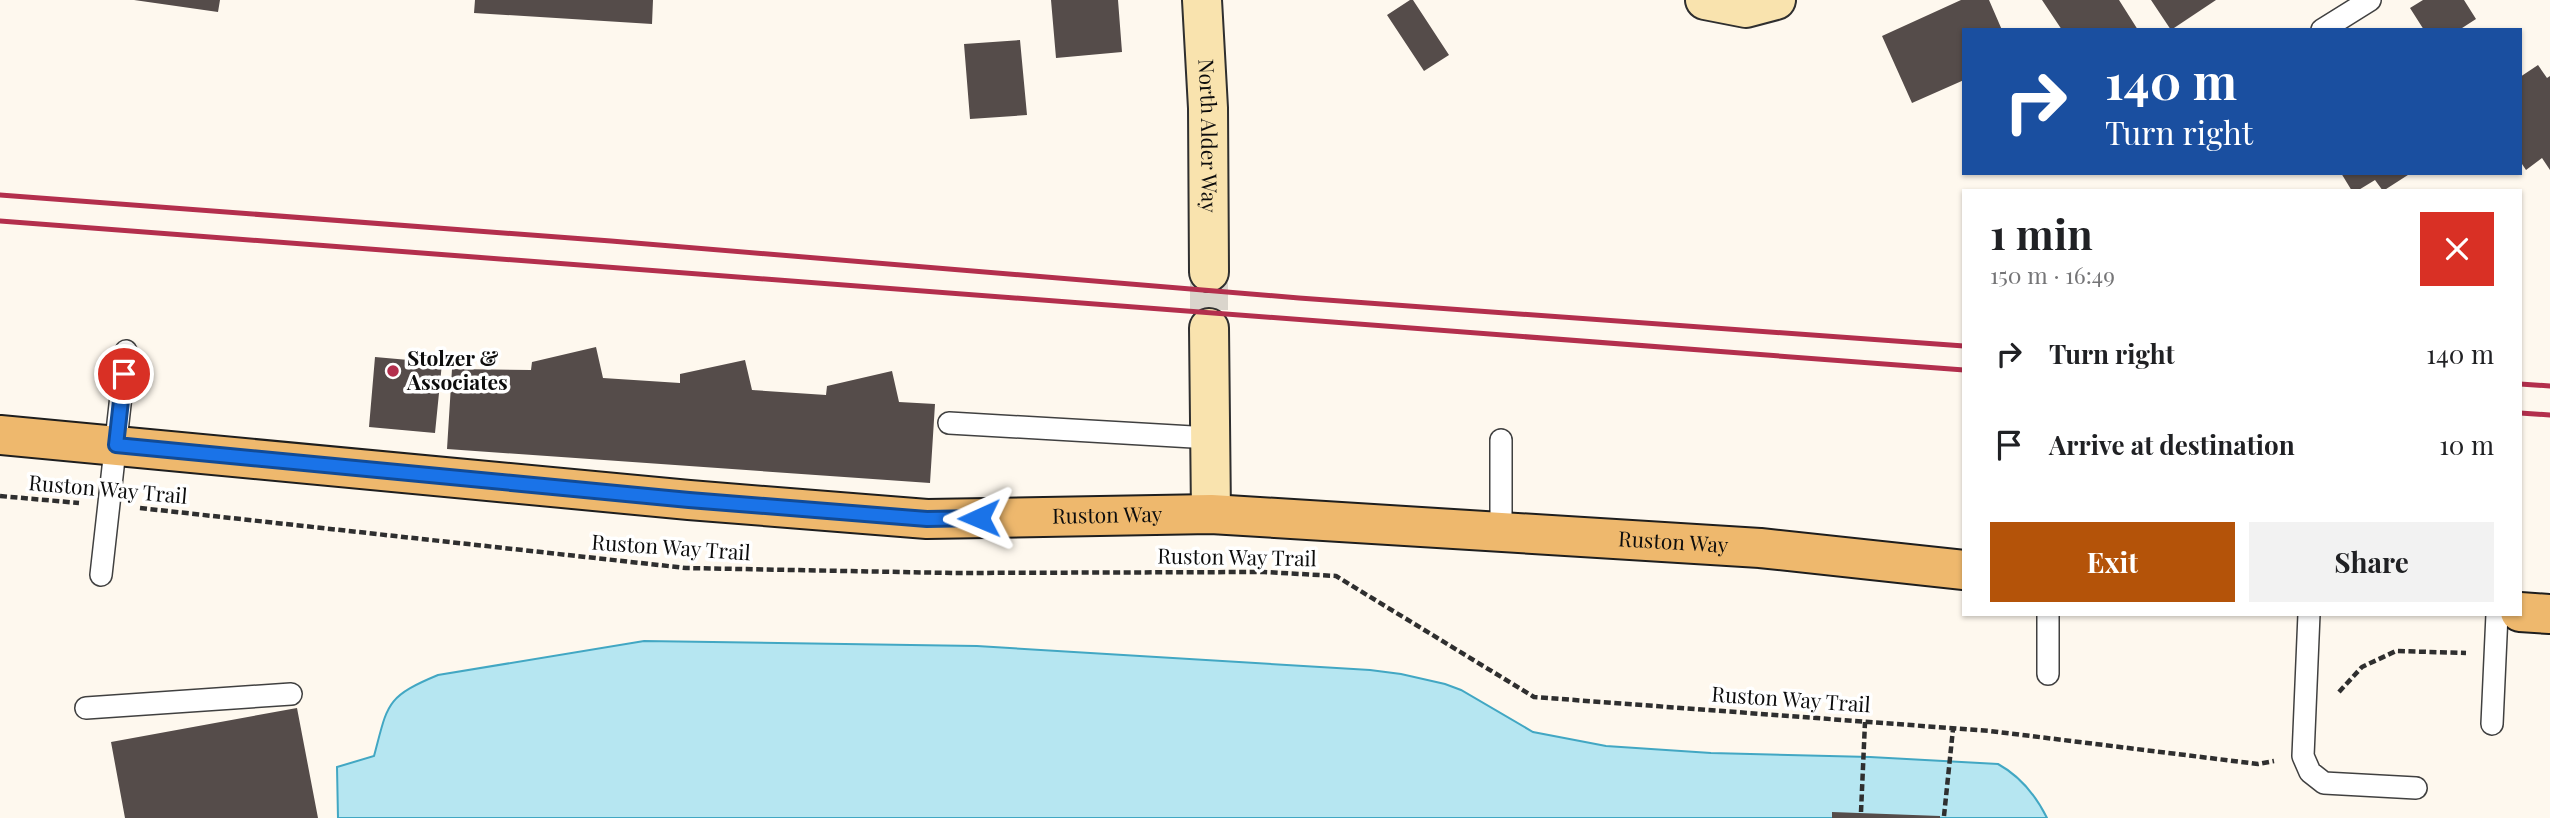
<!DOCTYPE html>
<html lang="en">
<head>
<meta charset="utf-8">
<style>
	:root { --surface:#fff; --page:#f2f2f2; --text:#202124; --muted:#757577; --accent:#b45309 }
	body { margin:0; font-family:"Playfair Display",serif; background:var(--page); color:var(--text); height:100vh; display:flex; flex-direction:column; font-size:26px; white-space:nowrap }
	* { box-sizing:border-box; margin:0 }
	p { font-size:23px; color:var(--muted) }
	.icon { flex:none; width:38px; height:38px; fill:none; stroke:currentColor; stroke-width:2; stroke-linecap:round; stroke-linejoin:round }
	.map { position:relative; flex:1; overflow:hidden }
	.side { position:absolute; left:1962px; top:189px; width:560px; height:427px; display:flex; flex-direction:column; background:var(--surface); border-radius:0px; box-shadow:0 2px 5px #0004 }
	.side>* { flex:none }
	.hud { position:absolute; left:1962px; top:28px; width:560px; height:147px; border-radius:0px; box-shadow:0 2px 5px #0004; background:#1a4fa0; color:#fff; overflow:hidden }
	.pin { position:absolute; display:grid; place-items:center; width:60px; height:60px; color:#fff; margin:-30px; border:4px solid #fff; border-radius:50%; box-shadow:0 2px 7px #0007 }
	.me { position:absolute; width:77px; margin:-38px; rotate:269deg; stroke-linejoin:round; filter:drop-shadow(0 0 5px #0008) }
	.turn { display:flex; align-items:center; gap:24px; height:147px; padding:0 28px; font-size:32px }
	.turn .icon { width:91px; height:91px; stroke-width:2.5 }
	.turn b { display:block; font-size:49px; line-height:60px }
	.round { display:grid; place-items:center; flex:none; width:74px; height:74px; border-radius:0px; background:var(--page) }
	.overview { display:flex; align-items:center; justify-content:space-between; height:119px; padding:0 28px }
	h1 { font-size:42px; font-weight:700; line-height:52px }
	.action { display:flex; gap:14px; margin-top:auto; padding:14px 28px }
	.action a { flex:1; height:80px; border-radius:0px; background:var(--accent); color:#fff; font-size:28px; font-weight:700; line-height:80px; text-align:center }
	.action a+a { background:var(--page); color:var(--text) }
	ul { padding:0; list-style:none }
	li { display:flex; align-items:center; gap:21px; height:91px; padding:0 28px }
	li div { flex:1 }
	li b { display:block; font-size:26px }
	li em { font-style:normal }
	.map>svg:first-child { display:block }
	.water { fill:#b6e6f1; stroke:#42a7c3; stroke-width:2 }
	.building { fill:#554c4a }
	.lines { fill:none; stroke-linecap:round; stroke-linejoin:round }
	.secondary-tunnel { stroke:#dad5cc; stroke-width:38; stroke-dasharray:38 19; stroke-linecap:butt }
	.lane-casing { stroke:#404040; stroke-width:24 }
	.secondary-casing { stroke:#2f2f2f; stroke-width:42 }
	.primary-casing { stroke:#1e1e1e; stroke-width:42 }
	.path { stroke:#2f2f2f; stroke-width:4.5; stroke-dasharray:7 3.5; stroke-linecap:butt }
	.lane { stroke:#fff; stroke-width:21 }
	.secondary { stroke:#f9e3ae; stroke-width:38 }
	.primary { stroke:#eeb86d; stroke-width:38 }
	.rail { stroke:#b32f4d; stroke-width:5 }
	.route-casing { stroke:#114b97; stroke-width:18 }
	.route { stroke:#1a73e8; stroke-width:12 }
	.poi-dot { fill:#b32f4d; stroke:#fff; stroke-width:2.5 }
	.labels { text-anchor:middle; stroke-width:7; stroke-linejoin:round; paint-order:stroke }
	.street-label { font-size:21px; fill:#0d0d0d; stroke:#fff }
	.poi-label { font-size:21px; font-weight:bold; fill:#0d0d0d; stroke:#fff; text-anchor:start }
</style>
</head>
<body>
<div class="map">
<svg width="2550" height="818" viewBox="0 0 2550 818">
	<rect width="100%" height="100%" fill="#fef8ee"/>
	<path class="water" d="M644,641L977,646L1370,670L1401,674L1445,684L1461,690L1533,732L1606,746L1711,753L1870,757L1998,764C2020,776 2036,796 2047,818H338L337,767L374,756C388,704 385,697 438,675Z"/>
	<path class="building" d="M134,0H220L218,12Z
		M475,0H653L652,24L474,13Z
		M1051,0H1118L1122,52L1056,58Z
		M1410,0H1413L1449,55L1424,71L1387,15Z
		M1961,0H1989L2002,30H1964V80L1912,103L1882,36Z
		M2042,0H2119L2138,30H2062Z
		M2151,0H2216L2171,30Z
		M2423,0H2464L2476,19L2459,30H2424L2410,8Z
		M1020,40L1027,115L970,119L964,44Z
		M2538,65L2547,78L2550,76V170L2542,158L2526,170L2520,161V77Z
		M2341,173H2411L2383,191L2375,180L2357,191H2352Z
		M596,347L603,378L680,383V374L745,360L752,390L826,395L827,386L892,371L899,402L935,404L930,483L447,449L452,369L531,370L532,362Z
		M375,357L442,363L435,433L369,427Z
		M297,708L318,818H125L111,742Z
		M1832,812L1940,816V818H1832Z"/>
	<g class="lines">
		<path class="secondary-tunnel" d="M1209,272V328"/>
		<g class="lane-casing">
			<path id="lane" d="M2322,30L2370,0
				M949,423L1210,438
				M1501,440V533
				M101,575L126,351
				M2309,614L2303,756L2310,772L2324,783L2416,788
				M2048,674V614
				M86,708L291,694
				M2492,724L2497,614"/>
		</g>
		<g class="secondary-casing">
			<g id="secondary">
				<path id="s1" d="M1202,0L1208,108L1209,272"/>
				<path d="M1705,0L1746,8L1776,0"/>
				<path d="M1209,328L1211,514"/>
			</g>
		</g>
		<g class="primary-casing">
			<g id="primary">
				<path id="s2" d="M0,435L689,500L927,519L1211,514L1760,548L1964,570"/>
				<path d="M2520,612L2550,614"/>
			</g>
		</g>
		<path class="path" d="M0,496L79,503
			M140,508L686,568L953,573L1264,572L1336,576L1534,697L1990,731L2258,764L2274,761
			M2339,692L2362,667L2396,651L2466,653
			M1861,812L1865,722
			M1944,816L1953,729"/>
		<use href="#lane" class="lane"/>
		<use href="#secondary" class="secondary"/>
		<use href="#primary" class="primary"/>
		<path class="rail" d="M0,195L611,241L1299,298L1964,346
			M0,221L1964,370
			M2520,384L2550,386
			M2520,413L2550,415"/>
	</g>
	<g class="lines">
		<g class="route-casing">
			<path id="route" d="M124,374L116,445L689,500L927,519L979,518"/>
		</g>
		<use href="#route" class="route"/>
	</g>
	<circle class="poi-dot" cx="393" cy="371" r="7"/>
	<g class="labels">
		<g class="street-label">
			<text dy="7" stroke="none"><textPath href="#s1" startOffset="136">North Alder Way</textPath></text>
			<text transform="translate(108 490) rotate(5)" y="7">Ruston Way Trail</text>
			<text dy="7" stroke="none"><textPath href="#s2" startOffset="1111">Ruston Way</textPath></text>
			<text dy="7" stroke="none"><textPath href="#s2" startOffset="1678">Ruston Way</textPath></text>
			<text transform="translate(671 548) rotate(4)" y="7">Ruston Way Trail</text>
			<text transform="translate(1237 558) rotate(1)" y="7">Ruston Way Trail</text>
			<text transform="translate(1791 700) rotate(4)" y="7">Ruston Way Trail</text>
		</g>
		<g class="poi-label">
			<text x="407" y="366">Stolzer &amp;<tspan x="407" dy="24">Associates</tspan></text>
		</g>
	</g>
</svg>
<div class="pin" style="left:124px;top:374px;background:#d93025"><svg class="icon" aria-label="arrive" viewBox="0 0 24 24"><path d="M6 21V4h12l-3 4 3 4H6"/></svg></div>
<svg class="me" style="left:979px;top:518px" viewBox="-20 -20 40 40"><path d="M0-17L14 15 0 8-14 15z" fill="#1a73e8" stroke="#fff" stroke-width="4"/></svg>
<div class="hud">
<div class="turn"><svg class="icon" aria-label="right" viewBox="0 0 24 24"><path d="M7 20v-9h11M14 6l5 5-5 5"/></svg><div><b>140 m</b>Turn right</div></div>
</div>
<section class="side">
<div class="overview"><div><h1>1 min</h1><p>150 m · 16:49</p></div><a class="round" style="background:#d93025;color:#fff"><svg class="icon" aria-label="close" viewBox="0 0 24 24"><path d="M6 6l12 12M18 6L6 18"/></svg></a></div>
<ul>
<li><svg class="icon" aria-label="right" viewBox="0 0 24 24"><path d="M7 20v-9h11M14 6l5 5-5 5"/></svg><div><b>Turn right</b></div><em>140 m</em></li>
<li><svg class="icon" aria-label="arrive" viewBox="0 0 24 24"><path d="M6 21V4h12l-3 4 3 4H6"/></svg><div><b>Arrive at destination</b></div><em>10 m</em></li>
</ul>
<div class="action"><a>Exit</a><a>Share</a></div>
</section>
</div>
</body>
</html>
